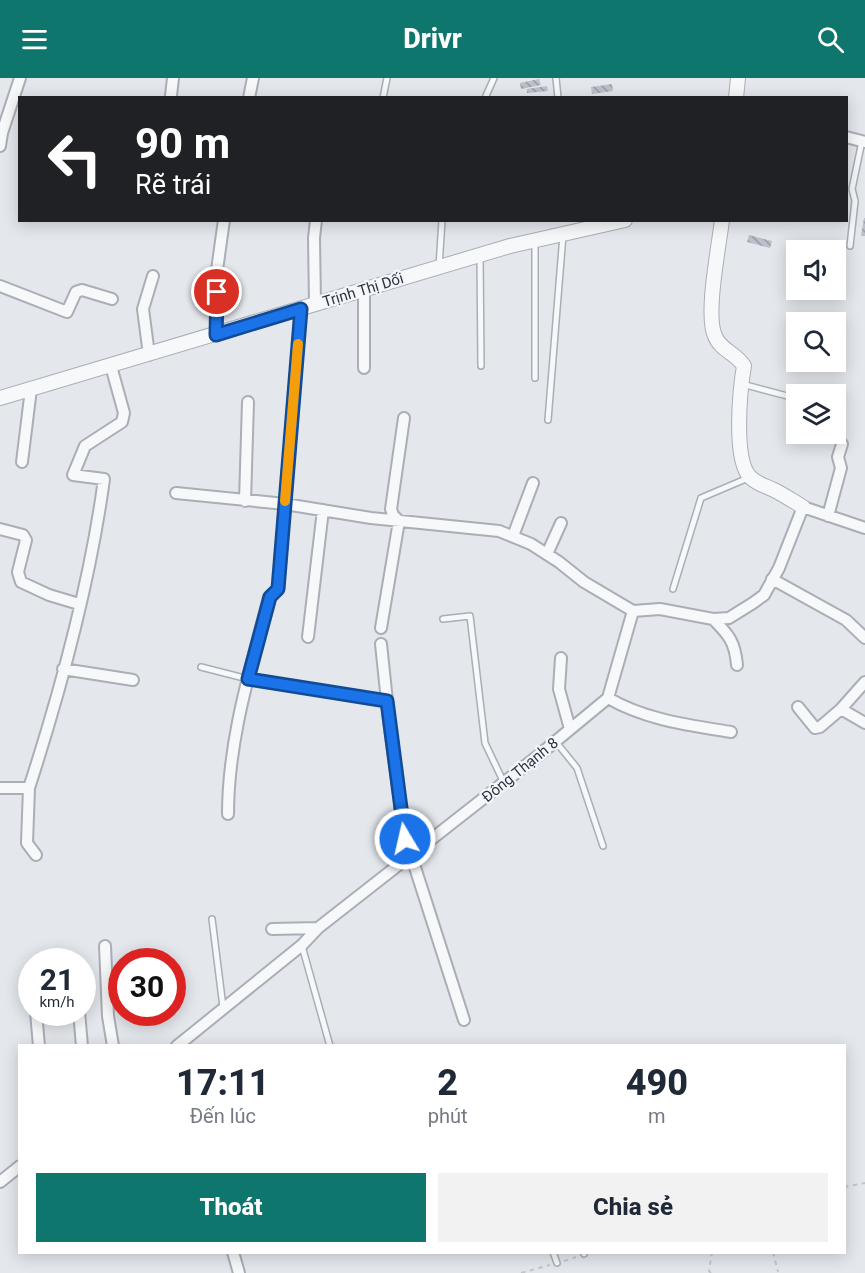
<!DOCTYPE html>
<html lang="vi">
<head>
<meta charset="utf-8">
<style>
	:root { --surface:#fff; --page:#f2f2f3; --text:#1f2937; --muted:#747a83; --accent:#0f766e }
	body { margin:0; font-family:Roboto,sans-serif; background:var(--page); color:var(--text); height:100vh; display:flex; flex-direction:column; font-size:22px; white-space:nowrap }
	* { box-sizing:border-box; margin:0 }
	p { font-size:20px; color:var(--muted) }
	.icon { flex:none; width:33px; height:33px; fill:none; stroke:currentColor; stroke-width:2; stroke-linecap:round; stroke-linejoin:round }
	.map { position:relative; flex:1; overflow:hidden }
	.panel { position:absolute; left:18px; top:966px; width:828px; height:210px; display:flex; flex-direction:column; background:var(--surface); border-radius:0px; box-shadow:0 3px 15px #0003 }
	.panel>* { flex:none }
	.top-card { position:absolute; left:18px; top:18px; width:830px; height:126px; border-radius:0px; box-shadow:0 3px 15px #0003; background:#202124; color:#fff; overflow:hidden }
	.buttons { position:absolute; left:786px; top:162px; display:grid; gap:12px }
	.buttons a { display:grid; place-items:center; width:60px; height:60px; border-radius:0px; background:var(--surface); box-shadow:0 3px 15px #0003; font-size:30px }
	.speed { position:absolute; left:18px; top:870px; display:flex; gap:12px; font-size:30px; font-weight:700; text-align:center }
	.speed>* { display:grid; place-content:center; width:78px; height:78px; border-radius:50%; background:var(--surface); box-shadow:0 3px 15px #0003; line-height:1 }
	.speed small { font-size:15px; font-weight:400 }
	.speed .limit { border:9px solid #d22; background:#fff; color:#111 }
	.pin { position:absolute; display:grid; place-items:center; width:51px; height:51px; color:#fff; margin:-26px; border:3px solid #fff; border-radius:50%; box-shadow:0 2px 6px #0007 }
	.me { position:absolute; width:66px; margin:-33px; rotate:351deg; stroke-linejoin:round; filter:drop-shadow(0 0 4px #0008) }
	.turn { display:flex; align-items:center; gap:21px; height:126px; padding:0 18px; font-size:27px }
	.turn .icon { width:78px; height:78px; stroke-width:2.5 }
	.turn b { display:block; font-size:42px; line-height:51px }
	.eta { display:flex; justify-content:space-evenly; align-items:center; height:102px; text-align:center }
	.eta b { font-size:36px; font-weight:800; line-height:42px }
	.action { display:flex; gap:12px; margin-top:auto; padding:12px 18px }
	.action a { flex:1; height:69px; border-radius:0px; background:var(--accent); color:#fff; font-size:24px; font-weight:800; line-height:69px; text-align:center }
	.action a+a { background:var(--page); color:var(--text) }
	header { display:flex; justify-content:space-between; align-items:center; height:78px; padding:0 18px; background:var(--accent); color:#fff; font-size:27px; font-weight:800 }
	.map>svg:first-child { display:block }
	.building { fill:url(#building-back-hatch) }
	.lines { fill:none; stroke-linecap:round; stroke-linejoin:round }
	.service-casing { stroke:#a9aeb7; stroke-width:8 }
	.minor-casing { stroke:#a9aeb7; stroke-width:14 }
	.tertiary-casing { stroke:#a9aeb7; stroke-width:16 }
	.path { stroke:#c2c5cb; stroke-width:2; stroke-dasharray:4.5 4.5; stroke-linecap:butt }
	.service { stroke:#f7f8fa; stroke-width:5 }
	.minor { stroke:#f7f8fa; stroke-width:10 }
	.tertiary { stroke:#f7f8fa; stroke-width:14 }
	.route-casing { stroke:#114b97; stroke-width:15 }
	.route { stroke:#1a73e8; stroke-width:10 }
	.slow { stroke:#f59e0b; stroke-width:10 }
	.labels { text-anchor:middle; stroke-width:4.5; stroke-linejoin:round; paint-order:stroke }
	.street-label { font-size:15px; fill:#2b3445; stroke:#f4f6f9 }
</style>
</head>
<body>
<header><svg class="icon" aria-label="menu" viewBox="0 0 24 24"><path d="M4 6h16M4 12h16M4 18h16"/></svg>Drivr<svg class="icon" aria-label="search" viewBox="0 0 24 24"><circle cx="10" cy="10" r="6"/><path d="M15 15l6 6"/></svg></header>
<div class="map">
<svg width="865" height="1195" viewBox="0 0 865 1195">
	<defs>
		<pattern id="building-back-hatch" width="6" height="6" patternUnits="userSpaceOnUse" patternTransform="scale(1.5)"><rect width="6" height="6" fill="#bbc0ca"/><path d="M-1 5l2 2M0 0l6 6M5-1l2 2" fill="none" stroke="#989da6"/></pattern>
	</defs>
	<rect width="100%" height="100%" fill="#e4e7ec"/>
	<path class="building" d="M539,1L541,7L521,11L520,5Z
		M612,6L613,13L592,16L591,9Z
		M547,8L548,13L527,15V11Z
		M864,140H865V158H861Z
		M749,157L772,163L770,170L747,164Z"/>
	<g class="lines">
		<g class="service-casing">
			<path id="service" d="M556,0L558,20
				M383,20L387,0
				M485,20L494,0
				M850,168L855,123L852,111L862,63
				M480,179L481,288
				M439,189L442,142
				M535,300V164
				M742,306L791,319
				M548,342L563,157
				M673,511L701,420L748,400
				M443,541L470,538L485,665L504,705
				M201,589L248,601L387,623
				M556,664L577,690L603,768
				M212,841L223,929
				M302,868L330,968
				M553,1174L557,1185
				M583,1174L584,1176"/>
		</g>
		<g class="minor-casing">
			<path id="minor" d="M171,18L173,0
				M249,20L253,0
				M846,59L865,64
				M0,68L2,55L20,0
				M0,208L67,234L76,214L82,212L112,221
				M364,212V290
				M315,226L314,160L316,142
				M217,257V192L224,142
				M149,277L143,231L153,198
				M22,384L31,311
				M176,415L285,426L371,440L499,453L531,466L559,484L584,504L633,533
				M245,423L248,324
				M828,438L841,390L838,379L842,366
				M0,451L23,457L26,462L18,494L21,504L49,517L79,526
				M513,458L533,405
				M547,476L561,445
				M772,501L846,542L865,560
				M713,541C729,557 735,564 737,587
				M381,550L399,443L393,437L391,431L404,340
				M308,559L323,432
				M381,566L389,642L405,761L397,787
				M561,580L559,611L570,651
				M63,591L133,602
				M608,620C646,642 688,647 731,654
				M798,629L815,650L820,649L841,631L865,645
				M841,631L865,604
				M0,710H29C61,611 90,505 104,401L73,397L85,368L122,344L124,335L111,288
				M29,710L27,765L36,777
				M228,736C228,662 251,589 269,519L278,511L301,231
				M411,777L464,942
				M272,851L318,850
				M105,868L108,938L113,968
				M36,934L39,968
				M79,934L82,968
				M177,968L302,867L318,850L539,677L608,620L633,533L660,531L713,541L729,540L753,525L764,517L779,490L803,429L865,450
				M0,1104L20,1088
				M233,1174L239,1195"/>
		</g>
		<g class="tertiary-casing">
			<path id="tertiary" d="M736,20L738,0
				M722,142C719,168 705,237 715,258C720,272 736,275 744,288C740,311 733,381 750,399C757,406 766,408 774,412C784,417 793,423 803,429
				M0,320L510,168L625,142"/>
		</g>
		<path class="path" d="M844,1109L865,1105
			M773,1174L778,1194
			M564,1183L576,1179
			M521,1195L550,1187
			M711,1195L709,1193L712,1174"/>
		<use href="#service" class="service"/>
		<use href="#minor" class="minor"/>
		<use href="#tertiary" class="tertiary"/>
	</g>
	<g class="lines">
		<g class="route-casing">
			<path id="route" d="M217,214L216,257L301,231L278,511L270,519L248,601L387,623L405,761"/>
		</g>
		<use href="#route" class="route"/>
		<path class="slow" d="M285,423L298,266"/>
	</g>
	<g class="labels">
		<g class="street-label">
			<text transform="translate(363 212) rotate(-17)" y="5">Trịnh Thị Dối</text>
			<text transform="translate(520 692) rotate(-39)" y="5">Đông Thạnh 8</text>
		</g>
	</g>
</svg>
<div class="buttons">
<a><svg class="icon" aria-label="sound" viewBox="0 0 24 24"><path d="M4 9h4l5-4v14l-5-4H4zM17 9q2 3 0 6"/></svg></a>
<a><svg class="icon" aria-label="search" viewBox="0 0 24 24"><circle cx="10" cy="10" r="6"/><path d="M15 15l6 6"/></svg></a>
<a><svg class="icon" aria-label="layers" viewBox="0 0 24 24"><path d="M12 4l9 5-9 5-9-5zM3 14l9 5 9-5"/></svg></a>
</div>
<div class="speed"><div>21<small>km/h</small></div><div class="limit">30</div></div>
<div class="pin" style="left:217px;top:214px;background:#d93025"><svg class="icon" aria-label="arrive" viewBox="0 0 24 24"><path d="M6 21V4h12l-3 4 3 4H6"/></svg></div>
<svg class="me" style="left:405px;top:761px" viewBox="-20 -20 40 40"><circle r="17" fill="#1a73e8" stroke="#fff" stroke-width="3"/><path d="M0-11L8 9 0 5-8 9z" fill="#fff"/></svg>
<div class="top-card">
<div class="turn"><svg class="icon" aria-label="left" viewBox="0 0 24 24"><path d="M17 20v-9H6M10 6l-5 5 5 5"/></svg><div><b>90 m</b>Rẽ trái</div></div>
</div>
<section class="panel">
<div class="eta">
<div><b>17:11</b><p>Đến lúc</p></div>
<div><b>2</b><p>phút</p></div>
<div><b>490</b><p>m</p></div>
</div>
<div class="action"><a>Thoát</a><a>Chia sẻ</a></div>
</section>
</div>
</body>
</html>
